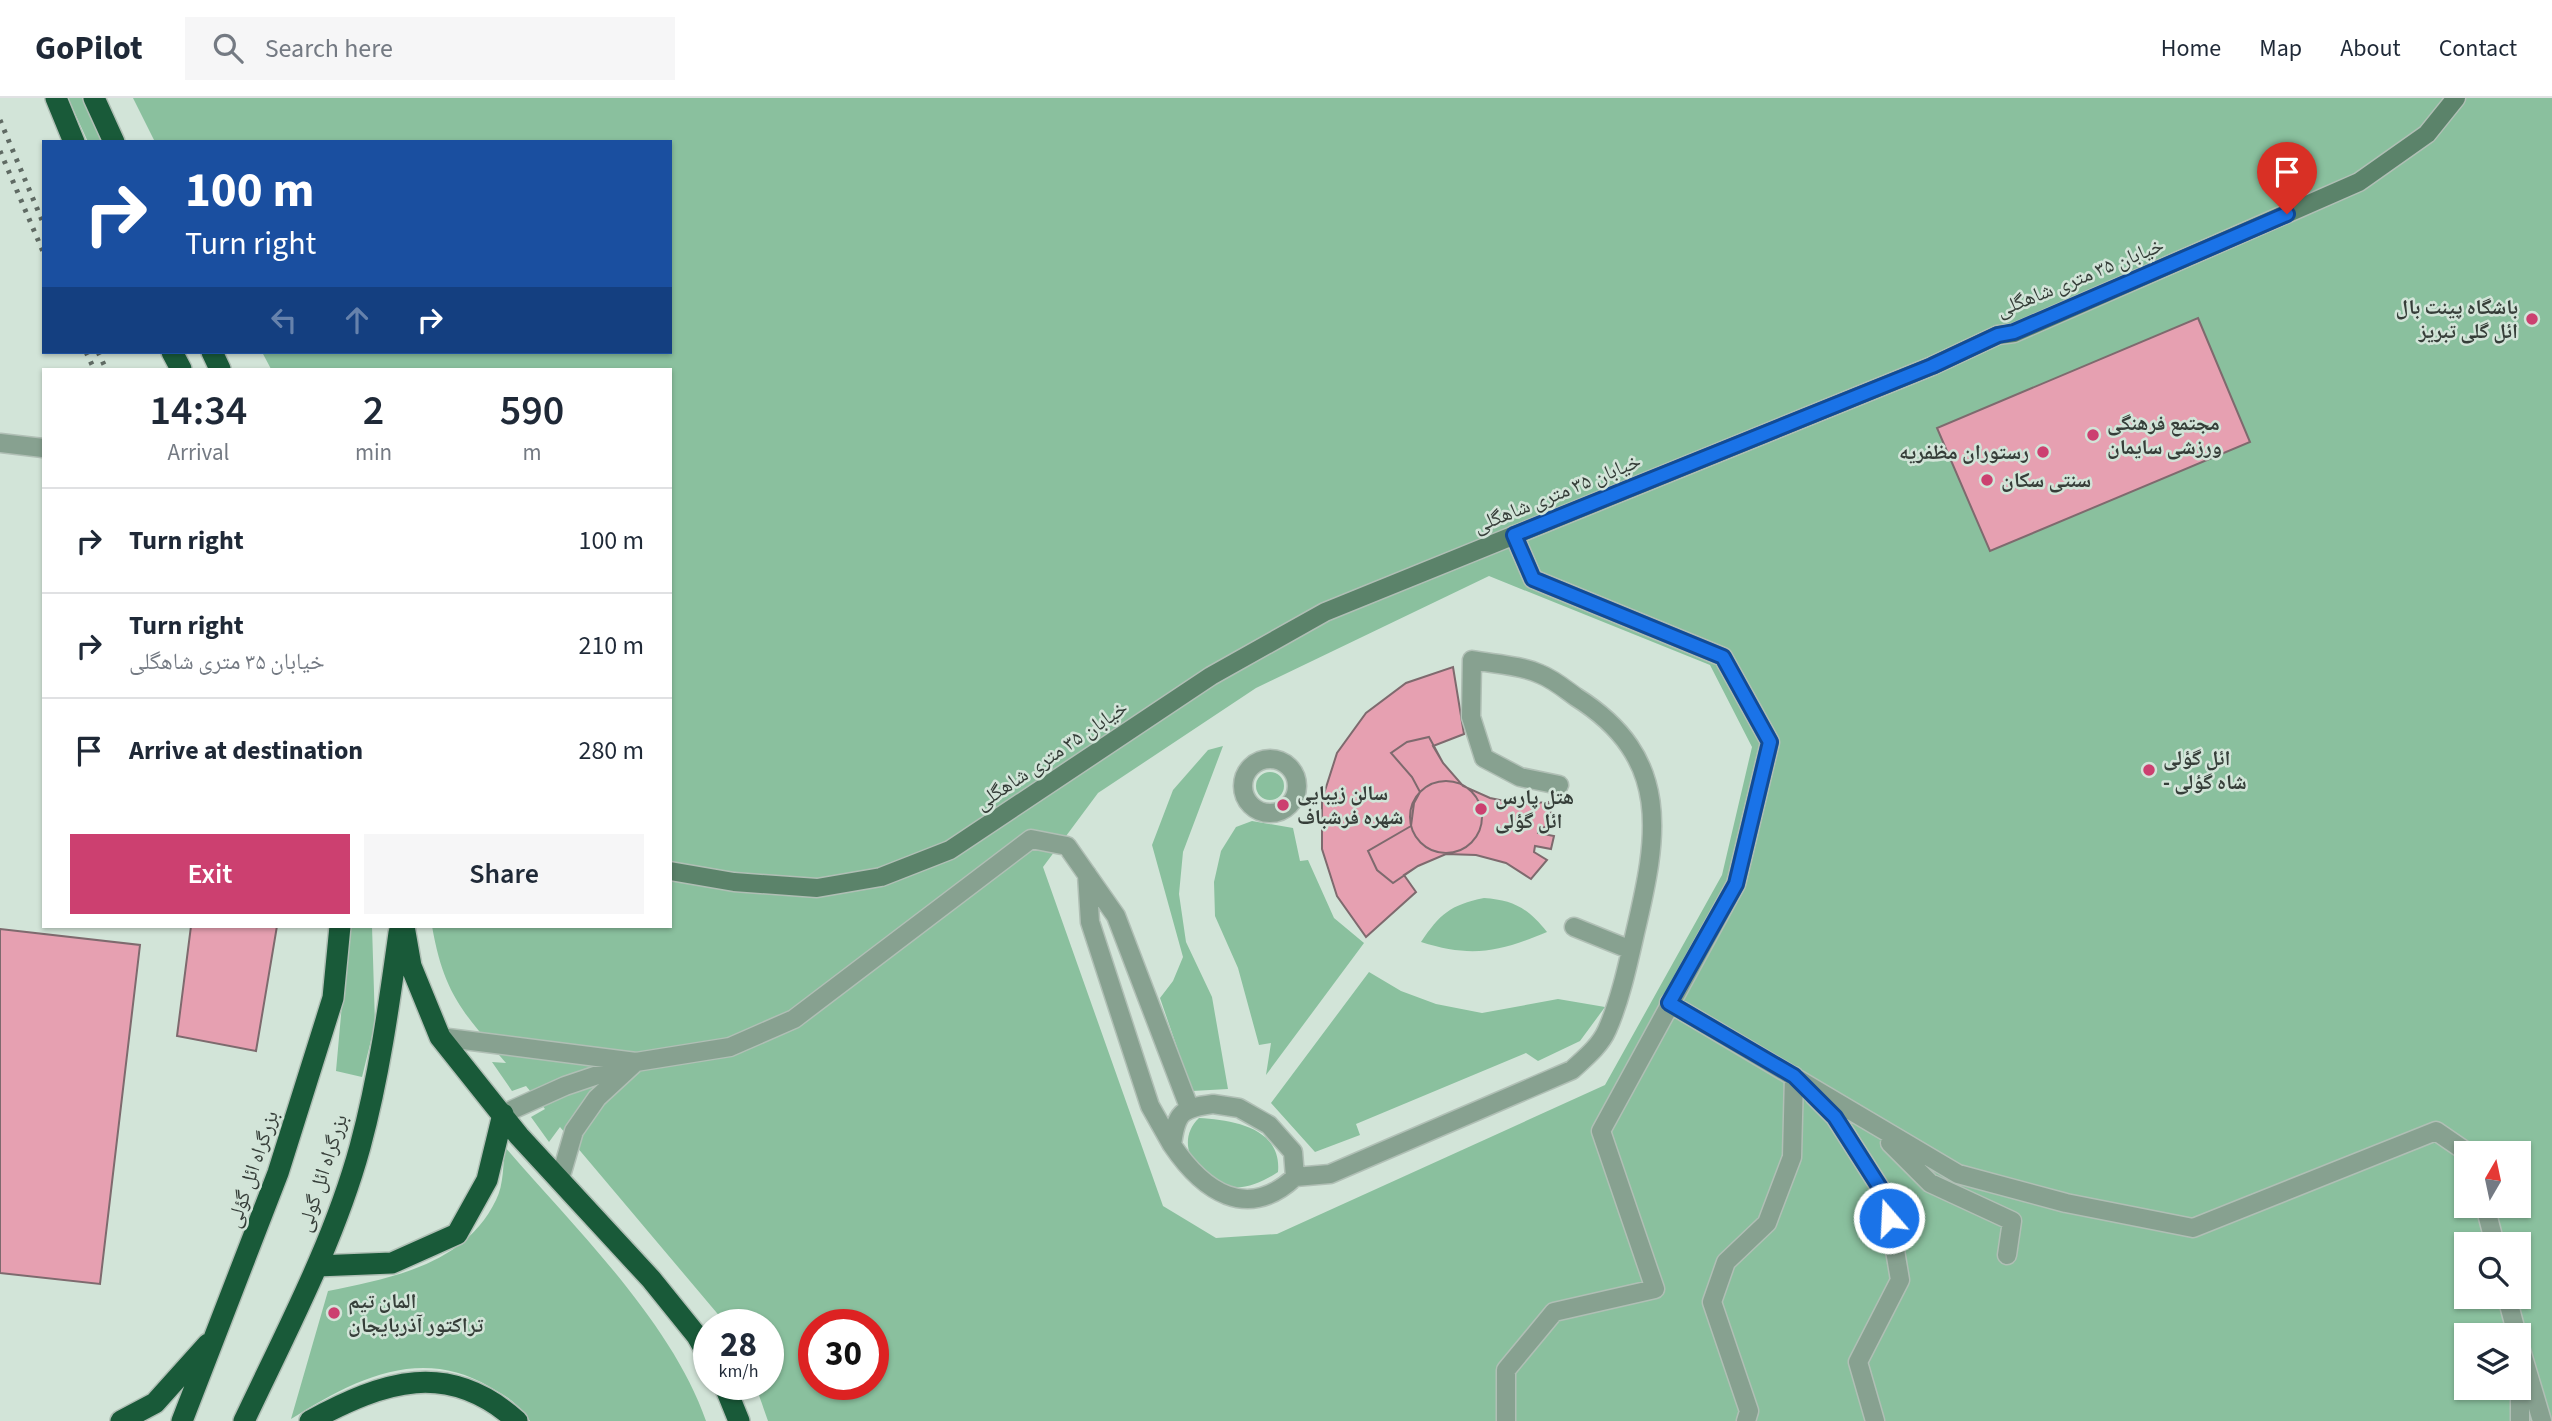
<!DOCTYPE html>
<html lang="en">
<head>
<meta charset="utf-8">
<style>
	:root { --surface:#fff; --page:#f6f6f7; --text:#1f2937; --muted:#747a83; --line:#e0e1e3; --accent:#cc4070 }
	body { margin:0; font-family:"Source Sans 3","Noto Naskh Arabic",sans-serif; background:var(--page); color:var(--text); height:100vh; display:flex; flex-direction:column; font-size:26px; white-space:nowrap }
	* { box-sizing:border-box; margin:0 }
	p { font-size:23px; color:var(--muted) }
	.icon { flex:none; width:38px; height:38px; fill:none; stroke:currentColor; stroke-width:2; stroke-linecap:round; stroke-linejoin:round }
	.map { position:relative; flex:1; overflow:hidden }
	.side { position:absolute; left:42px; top:270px; width:630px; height:560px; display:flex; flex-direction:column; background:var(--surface); border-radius:0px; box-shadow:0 2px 5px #0004 }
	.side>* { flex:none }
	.banner { position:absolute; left:42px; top:42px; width:630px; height:214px; border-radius:0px; box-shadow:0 2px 5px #0004; background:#1a4fa0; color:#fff; overflow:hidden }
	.needle { width:46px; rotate:9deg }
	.fabs { position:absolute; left:2454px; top:1043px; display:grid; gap:14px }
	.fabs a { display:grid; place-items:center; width:77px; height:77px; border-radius:0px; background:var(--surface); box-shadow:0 2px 5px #0004; font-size:35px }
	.speed { position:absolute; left:693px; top:1211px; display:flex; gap:14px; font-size:35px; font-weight:700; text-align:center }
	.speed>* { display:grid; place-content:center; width:91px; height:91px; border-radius:50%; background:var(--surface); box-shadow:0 2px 5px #0004; line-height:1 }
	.speed small { font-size:18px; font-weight:400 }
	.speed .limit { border:10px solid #d22; background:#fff; color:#111 }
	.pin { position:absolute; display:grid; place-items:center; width:60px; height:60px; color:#fff; margin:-72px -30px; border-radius:50% 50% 50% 0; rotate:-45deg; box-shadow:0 0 7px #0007 }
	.pin .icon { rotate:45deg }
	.me { position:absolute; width:77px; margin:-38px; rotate:341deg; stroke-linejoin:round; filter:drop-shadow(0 0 5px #0008) }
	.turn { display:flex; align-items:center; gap:24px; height:147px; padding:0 28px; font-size:32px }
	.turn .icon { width:91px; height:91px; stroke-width:2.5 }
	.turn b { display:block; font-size:49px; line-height:60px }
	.lanes { display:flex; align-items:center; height:66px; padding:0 28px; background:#0003; justify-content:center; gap:35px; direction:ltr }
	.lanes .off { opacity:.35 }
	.eta { display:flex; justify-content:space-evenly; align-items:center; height:119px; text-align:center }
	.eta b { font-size:42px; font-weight:600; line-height:49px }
	.primary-button { display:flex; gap:14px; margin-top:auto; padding:14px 28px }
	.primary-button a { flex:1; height:80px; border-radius:0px; background:var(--accent); color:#fff; font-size:28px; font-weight:600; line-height:80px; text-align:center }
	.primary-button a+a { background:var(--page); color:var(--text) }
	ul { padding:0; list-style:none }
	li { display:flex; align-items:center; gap:21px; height:105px; padding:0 28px; border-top:2px solid var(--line) }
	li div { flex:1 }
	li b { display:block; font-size:26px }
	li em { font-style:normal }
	header { display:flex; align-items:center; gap:42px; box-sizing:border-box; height:98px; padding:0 35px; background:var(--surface); border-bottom:2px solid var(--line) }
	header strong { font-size:33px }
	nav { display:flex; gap:38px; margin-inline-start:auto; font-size:24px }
	.search { width:490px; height:63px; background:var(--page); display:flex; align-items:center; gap:18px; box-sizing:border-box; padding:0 24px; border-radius:0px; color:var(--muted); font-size:26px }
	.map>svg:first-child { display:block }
	.green { fill:#8ac09e; fill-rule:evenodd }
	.building { fill:#e6a0b1; stroke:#7e6a6e; stroke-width:2 }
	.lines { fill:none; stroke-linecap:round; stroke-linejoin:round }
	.street-casing { stroke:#b0bfb5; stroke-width:21 }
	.secondary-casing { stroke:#b0bfb5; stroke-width:21 }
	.highway-casing { stroke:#b0bfb5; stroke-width:24 }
	.street { stroke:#87a190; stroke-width:18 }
	.secondary { stroke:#5b836a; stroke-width:18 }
	.highway { stroke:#195a39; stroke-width:21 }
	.rail { stroke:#5f6a63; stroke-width:5; stroke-dasharray:3.5 7; stroke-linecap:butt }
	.route-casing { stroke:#114b97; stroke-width:18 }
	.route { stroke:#1a73e8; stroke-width:12 }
	.poi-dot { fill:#cc4070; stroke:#d2e4d8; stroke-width:2.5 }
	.labels { text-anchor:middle; stroke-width:5; stroke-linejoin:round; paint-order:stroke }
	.street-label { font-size:21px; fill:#363e39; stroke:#d2e4d8 }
	.poi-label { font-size:21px; font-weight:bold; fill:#363e39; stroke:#d2e4d8; text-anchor:start }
</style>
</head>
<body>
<header>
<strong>GoPilot</strong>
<div class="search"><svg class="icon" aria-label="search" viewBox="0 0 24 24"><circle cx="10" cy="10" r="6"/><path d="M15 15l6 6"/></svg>Search here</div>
<nav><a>Home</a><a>Map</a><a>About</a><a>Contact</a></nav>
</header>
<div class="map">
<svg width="2552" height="1323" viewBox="0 0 2552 1323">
	<rect width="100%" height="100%" fill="#d2e4d8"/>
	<path class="green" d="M68,0H85L104,44H88Z
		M133,0H2552V1323H768L755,1286H768V1227H727L560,1029L549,1044L531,1019L545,1011L526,988L512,993L492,964L506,965C463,914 444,897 432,828H670V271H271L262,254H670V44H155ZM1489,478L1710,567L1752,649L1722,777L1605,987L1277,1136L1216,1140L1163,1108L1043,769L1098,695L1256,590ZM2466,1055H2518V1108H2466ZM2466,1146H2518V1199H2466ZM814,1227H873V1286H814ZM2466,1237H2518V1290H2466Z
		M1223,648L1183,754L1179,796L1186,844L1212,899L1228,991L1192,993L1160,900L1173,883L1183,859L1152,747L1173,692L1208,652Z
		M1256 688a14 14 0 1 1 28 0a14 14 0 1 1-28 0Z
		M1252,723L1293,730L1300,763L1308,762L1334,820L1364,845L1266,977L1271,945L1259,947L1238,870L1215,818L1214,784L1221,753L1236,729Z
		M1484,800C1513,802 1528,810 1547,834C1499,854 1472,860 1421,844C1440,816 1450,807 1484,800Z
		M349,828H372L375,926L362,979L336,973Z
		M1369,874L1401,893L1436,906L1482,915L1558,901L1605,909L1580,943L1538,963L1526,955L1356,1026L1360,1037L1315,1054L1271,1005Z
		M1199,1020C1234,1022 1282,1030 1278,1074C1263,1084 1243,1093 1225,1088C1197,1081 1173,1045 1199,1020Z
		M505,1049C573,1128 672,1224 706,1323H530C519,1306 508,1299 490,1289C420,1247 353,1282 291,1321L328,1193C391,1180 465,1167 496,1102C504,1087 503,1065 505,1049Z"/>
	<path class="building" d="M2198,220L2250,344L1990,453L1937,330Z
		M1453,569L1464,636L1433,648L1443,665L1463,688L1490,700L1519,706L1548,704L1554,728L1539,730L1538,735L1554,738L1551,751L1535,748L1534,754L1547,762L1531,781L1506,765L1476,757L1446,756L1418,768L1404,777L1416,794L1366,839L1337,798L1322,751V702L1337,655L1366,615L1406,585Z
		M1429,639L1443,665L1463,688L1490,700L1519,706L1548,704L1554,728L1539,730L1538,735L1554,738L1551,751L1535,748L1534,754L1547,762L1531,781L1506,765L1476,757L1446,756L1418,768L1393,785L1377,772L1368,753L1411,728L1414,705L1420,694L1412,679L1391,655L1407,644Z
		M1410 719a36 36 0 1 1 72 0a36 36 0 1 1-72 0Z
		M191,828H277L256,953L177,938Z
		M0,831L140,847L100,1186L0,1175Z"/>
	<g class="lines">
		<g class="street-casing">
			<path id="street" d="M0,345L43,350
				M1243 688a27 27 0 1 1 54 0a27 27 0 1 1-54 0Z
				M1087,776L1090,824L1150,1008L1172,1047
				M1574,829L1631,852
				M1669,905L1958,1076L2066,1105L2193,1130L2436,1033L2468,1055
				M440,939L636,964L597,1000L574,1033L560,1081
				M1814,998L1835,1019L1886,1099L1900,1182L1858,1264L1875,1323
				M1213,1006L1239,1010L1269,1027L1293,1054L1295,1079C1247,1124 1203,1093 1172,1047C1176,1015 1181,1010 1213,1006Z
				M503,1016L565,988L636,964L730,949L794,921L1031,741L1067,748L1116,818L1189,1009
				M1890,1045L1930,1085L2012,1123L2007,1157
				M1295,1079L1330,1076L1572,972C1585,960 1600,948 1607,932C1620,903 1628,866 1635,835C1658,738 1673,660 1576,599C1565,591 1553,581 1540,576C1521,567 1493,566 1472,562L1471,619L1484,660L1520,679L1559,687
				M2485,1108L2495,1146
				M2507,1199L2517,1237
				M2518,1242L2542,1323
				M2520,1267V1323
				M1506,1323V1272L1554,1214L1655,1191L1601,1033L1736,786L1770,644L1723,559L1533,481L1514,437
				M1746,1323L1749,1313L1712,1204L1726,1164L1767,1125L1792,1059L1794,978"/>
		</g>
		<g class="secondary-casing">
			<path id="secondary" d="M670,773L734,784L817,790L881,779L950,752L1211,578L1325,514L1932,268L1998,237L2014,235L2359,84L2427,36L2456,0"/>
		</g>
		<g class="highway-casing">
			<path id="highway" d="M56,0L74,44
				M94,0L114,44
				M172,254L181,271
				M212,254L220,271
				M404,828L411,868L440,939L519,1038L651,1181L697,1238L709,1259
				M317,1168L392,1165L457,1136L487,1082L503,1016
				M724,1286L739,1323
				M121,1323L155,1305L208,1246
				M182,1323L278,1075L333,900L340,828
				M244,1323C286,1234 334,1144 360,1049C379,979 389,907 399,835
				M310,1323C384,1283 448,1261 517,1323"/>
		</g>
		<use href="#street" class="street"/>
		<use href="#secondary" class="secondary"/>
		<use href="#highway" class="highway"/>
		<path class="rail" d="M0,22L44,127
			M0,53L44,156
			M86,254L94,271
			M98,254L106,271"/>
	</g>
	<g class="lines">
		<g class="route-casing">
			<path id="route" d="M1889,1120L1886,1099L1835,1019L1794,978L1669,905L1736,786L1770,644L1723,559L1533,481L1514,437L1932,268L1998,237L2014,234L2287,116"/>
		</g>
		<use href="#route" class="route"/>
	</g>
	<g class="poi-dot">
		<circle cx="2532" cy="221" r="7"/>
		<circle cx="2093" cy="337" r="7"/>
		<circle cx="2043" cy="354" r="7"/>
		<circle cx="1987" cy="382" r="7"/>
		<circle cx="2149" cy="672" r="7"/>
		<circle cx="1283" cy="707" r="7"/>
		<circle cx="1481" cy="711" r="7"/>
		<circle cx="334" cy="1215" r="7"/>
	</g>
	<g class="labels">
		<g class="street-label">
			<text transform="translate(2080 179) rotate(-22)" y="7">خیابان ۳۵ متری شاهگلی</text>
			<text transform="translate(1557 395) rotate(-22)" y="7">خیابان ۳۵ متری شاهگلی</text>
			<text transform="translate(1051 657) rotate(-34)" y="7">خیابان ۳۵ متری شاهگلی</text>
			<text transform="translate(252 1071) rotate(-71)" y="7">بزرگراه ائل گؤلی</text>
			<text transform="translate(322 1075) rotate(-72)" y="7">بزرگراه ائل گولی</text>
		</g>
		<g class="poi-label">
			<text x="2518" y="216" text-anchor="end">باشگاه پینت بال<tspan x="2518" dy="24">ائل گلی تبریز</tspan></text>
			<text x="2107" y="332">مجتمع فرهنگی<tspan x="2107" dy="24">ورزشی سایمان</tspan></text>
			<text x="2029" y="361" text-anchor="end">رستوران مظفریه</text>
			<text x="2001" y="389">سنتی سکان</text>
			<text x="2163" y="667">ائل گؤلی<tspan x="2163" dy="24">- شاه گؤلی</tspan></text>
			<text x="1297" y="702">سالن زیبایی<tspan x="1297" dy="24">شهره فرشباف</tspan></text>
			<text x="1495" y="706">هتل پارس<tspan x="1495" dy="24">ائل گؤلی</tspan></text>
			<text x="348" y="1210">المان تیم<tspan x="348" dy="24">تراکتور آذربایجان</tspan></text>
		</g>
	</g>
</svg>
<div class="fabs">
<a><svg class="needle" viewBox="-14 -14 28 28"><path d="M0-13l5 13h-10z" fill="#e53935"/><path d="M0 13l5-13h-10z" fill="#747a83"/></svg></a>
<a><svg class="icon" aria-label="search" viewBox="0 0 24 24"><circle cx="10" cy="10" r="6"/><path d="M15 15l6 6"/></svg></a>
<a><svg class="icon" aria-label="layers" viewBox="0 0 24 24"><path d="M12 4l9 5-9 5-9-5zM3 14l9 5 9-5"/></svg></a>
</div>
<div class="speed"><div>28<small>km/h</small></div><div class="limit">30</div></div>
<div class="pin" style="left:2287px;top:116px;background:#d93025"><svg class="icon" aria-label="arrive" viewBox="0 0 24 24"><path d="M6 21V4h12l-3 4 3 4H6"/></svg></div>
<svg class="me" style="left:1889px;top:1120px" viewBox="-20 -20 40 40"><circle r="17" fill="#1a73e8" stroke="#fff" stroke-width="3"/><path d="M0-11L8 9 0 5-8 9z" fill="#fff"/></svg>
<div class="banner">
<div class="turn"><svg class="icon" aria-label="right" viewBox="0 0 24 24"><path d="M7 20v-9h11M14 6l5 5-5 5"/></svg><div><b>100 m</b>Turn right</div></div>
<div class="lanes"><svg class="icon off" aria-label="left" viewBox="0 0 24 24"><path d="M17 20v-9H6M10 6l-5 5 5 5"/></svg><svg class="icon off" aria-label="ahead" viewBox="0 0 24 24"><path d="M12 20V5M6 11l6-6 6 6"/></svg><svg class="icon" aria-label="right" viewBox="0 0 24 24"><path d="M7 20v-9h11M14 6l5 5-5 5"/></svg></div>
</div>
<section class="side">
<div class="eta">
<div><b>14:34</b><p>Arrival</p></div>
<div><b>2</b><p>min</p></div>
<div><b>590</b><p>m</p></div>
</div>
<ul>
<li><svg class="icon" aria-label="right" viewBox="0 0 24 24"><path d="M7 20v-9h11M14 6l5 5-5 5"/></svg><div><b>Turn right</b></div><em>100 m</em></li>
<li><svg class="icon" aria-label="right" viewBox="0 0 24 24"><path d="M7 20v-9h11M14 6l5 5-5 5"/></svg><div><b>Turn right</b><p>خیابان ۳۵ متری شاهگلی</p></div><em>210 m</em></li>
<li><svg class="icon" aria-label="arrive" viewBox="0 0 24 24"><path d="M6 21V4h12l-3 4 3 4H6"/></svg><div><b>Arrive at destination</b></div><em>280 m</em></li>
</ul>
<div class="primary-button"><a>Exit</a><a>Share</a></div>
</section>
</div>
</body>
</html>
